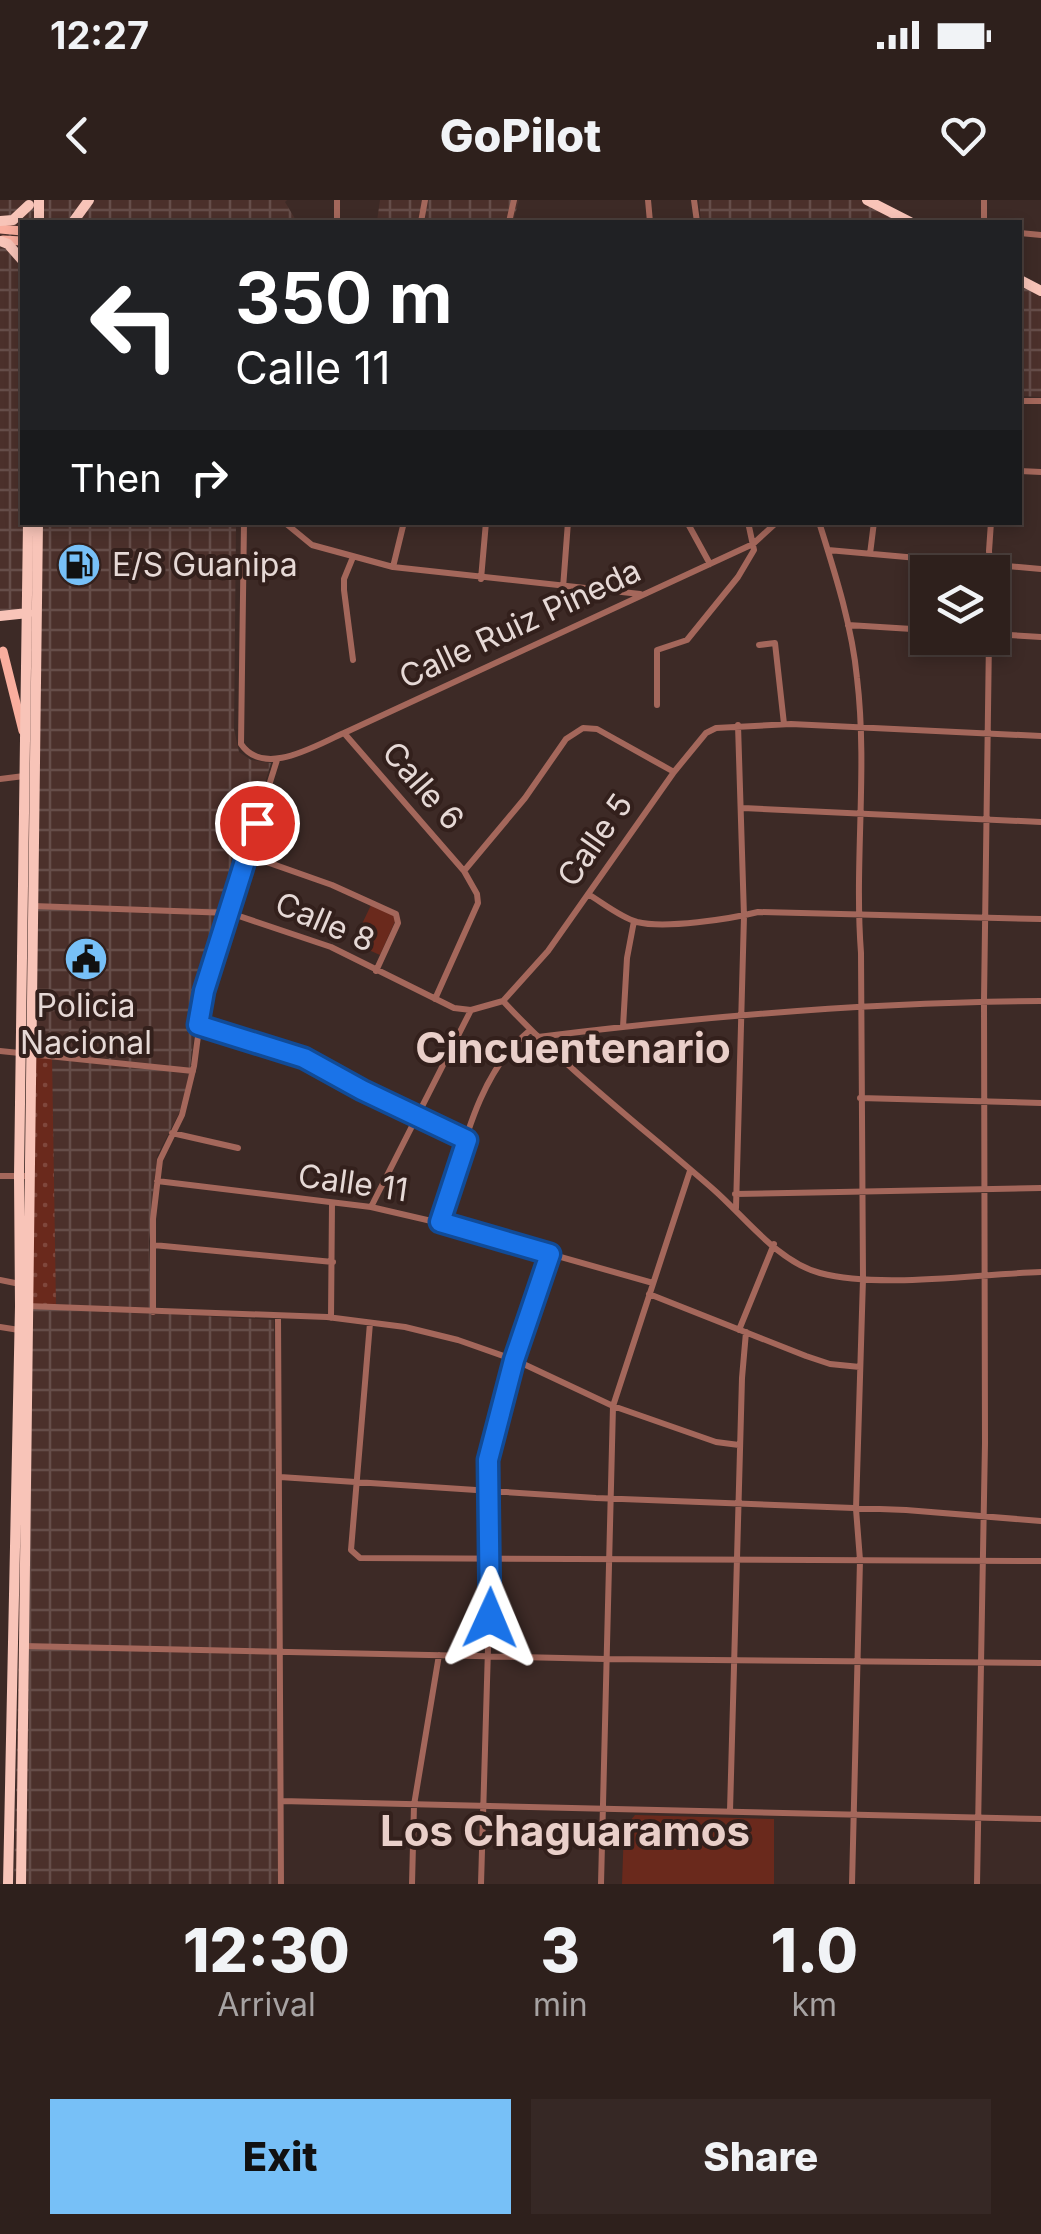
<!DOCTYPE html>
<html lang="en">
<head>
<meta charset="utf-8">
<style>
	:root { --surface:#2e201c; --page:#362825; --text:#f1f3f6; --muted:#a7a3a3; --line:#493e3b; --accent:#77c0f7 }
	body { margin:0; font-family:Inter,sans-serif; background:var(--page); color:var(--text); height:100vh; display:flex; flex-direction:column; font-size:38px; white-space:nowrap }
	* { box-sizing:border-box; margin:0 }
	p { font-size:32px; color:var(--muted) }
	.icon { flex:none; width:55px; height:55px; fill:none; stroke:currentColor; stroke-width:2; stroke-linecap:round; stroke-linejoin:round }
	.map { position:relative; height:1684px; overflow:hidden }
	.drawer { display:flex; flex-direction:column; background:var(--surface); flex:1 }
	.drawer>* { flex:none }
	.banner { position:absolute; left:20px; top:20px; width:1002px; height:305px; border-radius:0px; box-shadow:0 5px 15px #0003,0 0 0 2px var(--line); background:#202124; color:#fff; overflow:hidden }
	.buttons { position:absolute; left:910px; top:355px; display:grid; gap:20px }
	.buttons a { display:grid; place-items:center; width:100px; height:100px; border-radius:0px; background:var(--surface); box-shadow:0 5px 15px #0003,0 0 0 2px var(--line); font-size:50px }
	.pin { position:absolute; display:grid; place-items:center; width:85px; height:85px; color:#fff; margin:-42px; border:5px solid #fff; border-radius:50%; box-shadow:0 2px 10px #0007 }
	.me { position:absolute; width:110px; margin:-55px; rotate:1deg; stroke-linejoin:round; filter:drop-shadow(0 0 8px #0008) }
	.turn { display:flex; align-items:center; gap:35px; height:210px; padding:0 50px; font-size:45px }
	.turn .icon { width:130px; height:130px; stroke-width:2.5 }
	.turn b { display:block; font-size:70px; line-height:85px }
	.then { display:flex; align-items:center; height:95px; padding:0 50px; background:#0003; gap:20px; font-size:38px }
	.eta { display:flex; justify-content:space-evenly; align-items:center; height:170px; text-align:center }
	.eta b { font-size:60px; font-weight:800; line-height:70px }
	.button { display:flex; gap:20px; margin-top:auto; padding:20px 50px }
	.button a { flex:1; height:115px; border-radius:0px; background:var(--accent); color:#111; font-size:40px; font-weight:800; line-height:115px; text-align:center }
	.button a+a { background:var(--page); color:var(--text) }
	.status { display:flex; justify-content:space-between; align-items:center; height:70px; padding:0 50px; background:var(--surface); direction:ltr }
	.status svg { height:28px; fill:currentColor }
	header { display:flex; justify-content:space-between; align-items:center; height:130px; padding:0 50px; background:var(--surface); font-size:45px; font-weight:800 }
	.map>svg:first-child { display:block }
	.industrial { fill:url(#industrial-grid) }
	.grass { fill:#6a291c }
	.park { fill:url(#park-dots) }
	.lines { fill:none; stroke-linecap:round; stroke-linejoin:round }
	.minor { stroke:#a4675b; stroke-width:6 }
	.primary { stroke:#f9ae9e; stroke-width:9 }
	.trunk { stroke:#f8c4b8; stroke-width:10 }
	.route-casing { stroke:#114b97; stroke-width:25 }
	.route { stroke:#1a73e8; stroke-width:18 }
	.labels { text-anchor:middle; stroke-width:8; stroke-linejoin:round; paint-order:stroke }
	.poi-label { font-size:32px; fill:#e6d9d6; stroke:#33201c; text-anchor:start }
	.street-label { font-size:32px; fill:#e6d9d6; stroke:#33201c }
	.district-label { font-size:42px; font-weight:bold; fill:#e9cfc9; stroke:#33201c }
</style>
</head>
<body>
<div class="status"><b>12:27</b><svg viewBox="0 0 49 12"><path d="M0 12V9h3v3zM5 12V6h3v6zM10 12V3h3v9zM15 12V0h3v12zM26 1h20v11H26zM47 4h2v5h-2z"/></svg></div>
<header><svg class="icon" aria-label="back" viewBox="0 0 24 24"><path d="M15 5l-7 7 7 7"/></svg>GoPilot<svg class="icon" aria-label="heart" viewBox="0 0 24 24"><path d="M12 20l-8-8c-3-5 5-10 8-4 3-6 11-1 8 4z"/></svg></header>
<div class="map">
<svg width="1041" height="1684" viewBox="0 0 1041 1684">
	<defs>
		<pattern id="industrial-grid" width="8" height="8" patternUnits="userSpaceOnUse" patternTransform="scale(2.5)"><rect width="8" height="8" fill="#4b302b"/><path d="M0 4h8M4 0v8" fill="none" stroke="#654d49"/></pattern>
		<pattern id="park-dots" width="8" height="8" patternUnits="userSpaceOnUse" patternTransform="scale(2.5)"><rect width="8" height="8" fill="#6a291c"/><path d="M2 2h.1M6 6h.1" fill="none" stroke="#7f473c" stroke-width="1.8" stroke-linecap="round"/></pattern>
	</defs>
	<rect width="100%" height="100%" fill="#3d2a26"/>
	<path class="industrial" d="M0,0H287L285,2L297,22H22V322L236,323L234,529L239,552L251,560L271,563L224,717L201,782L189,876L179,913L157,956L149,1041L151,1113L274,1120L278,1684H14L26,1104L31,412L0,414Z
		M380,0H519L513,22H385L377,21Z
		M699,0H861L904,22H701Z
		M1020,83L1041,94V197L1020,196Z"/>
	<path class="grass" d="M371,705L397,717L380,755L353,743Z
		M635,1615L774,1619V1684H622L624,1628Z"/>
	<path class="park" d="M31,853L52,856L56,1107L30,1106Z"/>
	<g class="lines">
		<path class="minor" d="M648,0L650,22
			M694,0L697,22
			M337,22V0
			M421,22L425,0
			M509,22L514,0
			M984,22V0
			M1020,33L1041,35
			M1020,201H1041
			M1020,271L1041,272
			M244,322L241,544C264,578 316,545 344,533L753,344L777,322
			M284,322L312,345L393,367L640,394
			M687,322L710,364
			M819,322C835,373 852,426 857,478C868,569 854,662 861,753L863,1079L856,1309L860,1360L852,1684
			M991,322L989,351L992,387
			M828,350L1041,369
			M870,354L874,322
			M393,367L404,322
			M481,379L486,322
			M563,388L568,322
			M848,425L928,430
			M992,434L1041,437
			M759,445L775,443L784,524
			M353,460L344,390V379L353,357
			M657,505V450L687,440L738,377L754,350L748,322
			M344,533L464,671
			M0,579L24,576
			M743,608L1041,622
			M247,655L332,685L396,714L398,723L376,771
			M588,694C603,703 620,717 637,722C665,729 730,719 758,712L1041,719
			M33,706L230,713L331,747L454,808L471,810
			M435,799L478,703L477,694L464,671L525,598L566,539L583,528L597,529L674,572
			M503,801L548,751L674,572L706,533L716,528L791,524L1041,536
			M503,801C567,870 642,927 713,989C745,1017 778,1062 820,1073C882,1089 975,1074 1041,1072
			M198,825L305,858L361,891L467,939
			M623,827L627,758L634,721
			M538,837C705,816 873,802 1041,801
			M0,851L193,871
			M860,898L1041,903
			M172,933L238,948
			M0,976H30
			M157,981L371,1007L440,1023L653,1083
			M735,994L1041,988
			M371,1007L471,810L503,801
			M736,1008L744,716L738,525
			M440,1023C461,959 475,875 529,831
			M153,1045L333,1062
			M0,1080L20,1084
			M649,1094L806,1156L830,1164L860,1167
			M27,1106L327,1117L405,1127L458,1140L515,1160L613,1206L716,1242L739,1245
			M153,1112V1019L160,960L182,915L194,866L204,791L277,560
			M278,1116L281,1684
			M331,1118L332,1003
			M370,1123L351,1350L360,1358L1041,1361
			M0,1127L19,1130
			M739,1130L774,1044
			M280,1277L596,1298L906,1310L1041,1321
			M23,1446L606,1459L1041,1463
			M281,1601L1041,1619
			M730,1611L742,1178L746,1132
			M412,1684L414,1605L439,1455
			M481,1684L490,1381L488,1260L515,1160L550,1054
			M601,1684L613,1206L690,971
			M977,1684L985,1243L984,801L989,438"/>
		<path class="primary" d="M0,29L22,31
			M3,40L22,41
			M3,451L23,531"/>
		<path class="trunk" d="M867,0L910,22
			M0,21L13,20L29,5
			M39,22V0
			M73,22L89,0
			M0,41L8,44L22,60
			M1020,80L1041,91
			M0,416L28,413
			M8,1684L20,1106L19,976L28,322
			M21,1684L38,322"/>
	</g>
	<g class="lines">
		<g class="route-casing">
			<path id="route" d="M257,623L204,791L198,825L304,858L362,890L467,940L440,1022L550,1054L514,1160L488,1260L490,1418"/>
		</g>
		<use href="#route" class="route"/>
	</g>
	<defs>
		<g id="fuel-disc" transform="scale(2.25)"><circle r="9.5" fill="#77c0f7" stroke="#33201c"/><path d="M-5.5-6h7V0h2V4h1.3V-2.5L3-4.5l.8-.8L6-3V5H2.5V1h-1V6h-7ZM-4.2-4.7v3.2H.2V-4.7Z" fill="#111"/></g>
		<g id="civic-disc" transform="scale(2.25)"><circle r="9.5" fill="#77c0f7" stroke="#33201c"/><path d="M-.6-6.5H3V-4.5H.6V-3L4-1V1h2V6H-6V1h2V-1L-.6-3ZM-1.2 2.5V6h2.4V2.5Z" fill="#111"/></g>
	</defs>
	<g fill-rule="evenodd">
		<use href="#fuel-disc" x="79" y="365"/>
		<use href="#civic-disc" x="86" y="759"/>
	</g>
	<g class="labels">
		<g class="poi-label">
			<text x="112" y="376">E/S Guanipa</text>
			<text x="86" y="817" text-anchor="middle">Policia<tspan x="86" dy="37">Nacional</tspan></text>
		</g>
		<g class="street-label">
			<text transform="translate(520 424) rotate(-25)" y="11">Calle Ruiz Pineda</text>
			<text transform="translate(423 586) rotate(49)" y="11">Calle 6</text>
			<text transform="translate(595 640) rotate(-55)" y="11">Calle 5</text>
			<text transform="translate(325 722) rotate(23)" y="11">Calle 8</text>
			<text transform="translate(353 983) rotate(8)" y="11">Calle 11</text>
		</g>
		<g class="district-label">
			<text x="573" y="863">Cincuentenario</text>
			<text x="565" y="1646">Los Chaguaramos</text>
		</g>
	</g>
</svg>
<div class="buttons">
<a><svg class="icon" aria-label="layers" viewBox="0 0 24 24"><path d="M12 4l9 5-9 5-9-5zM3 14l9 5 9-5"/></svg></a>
</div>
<div class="pin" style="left:257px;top:623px;background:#d93025"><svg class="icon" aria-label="arrive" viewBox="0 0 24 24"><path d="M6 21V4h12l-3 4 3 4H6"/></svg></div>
<svg class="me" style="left:490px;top:1418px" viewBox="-20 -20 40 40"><path d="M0-17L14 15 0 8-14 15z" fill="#1a73e8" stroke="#fff" stroke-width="4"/></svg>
<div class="banner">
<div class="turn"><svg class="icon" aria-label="left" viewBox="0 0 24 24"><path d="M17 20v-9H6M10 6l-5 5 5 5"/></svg><div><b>350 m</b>Calle 11</div></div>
<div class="then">Then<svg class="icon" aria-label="right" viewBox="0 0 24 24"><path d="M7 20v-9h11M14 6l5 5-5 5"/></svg></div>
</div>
</div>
<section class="drawer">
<div class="eta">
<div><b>12:30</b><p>Arrival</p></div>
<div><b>3</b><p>min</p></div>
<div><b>1.0</b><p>km</p></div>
</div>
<div class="button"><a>Exit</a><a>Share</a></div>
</section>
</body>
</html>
